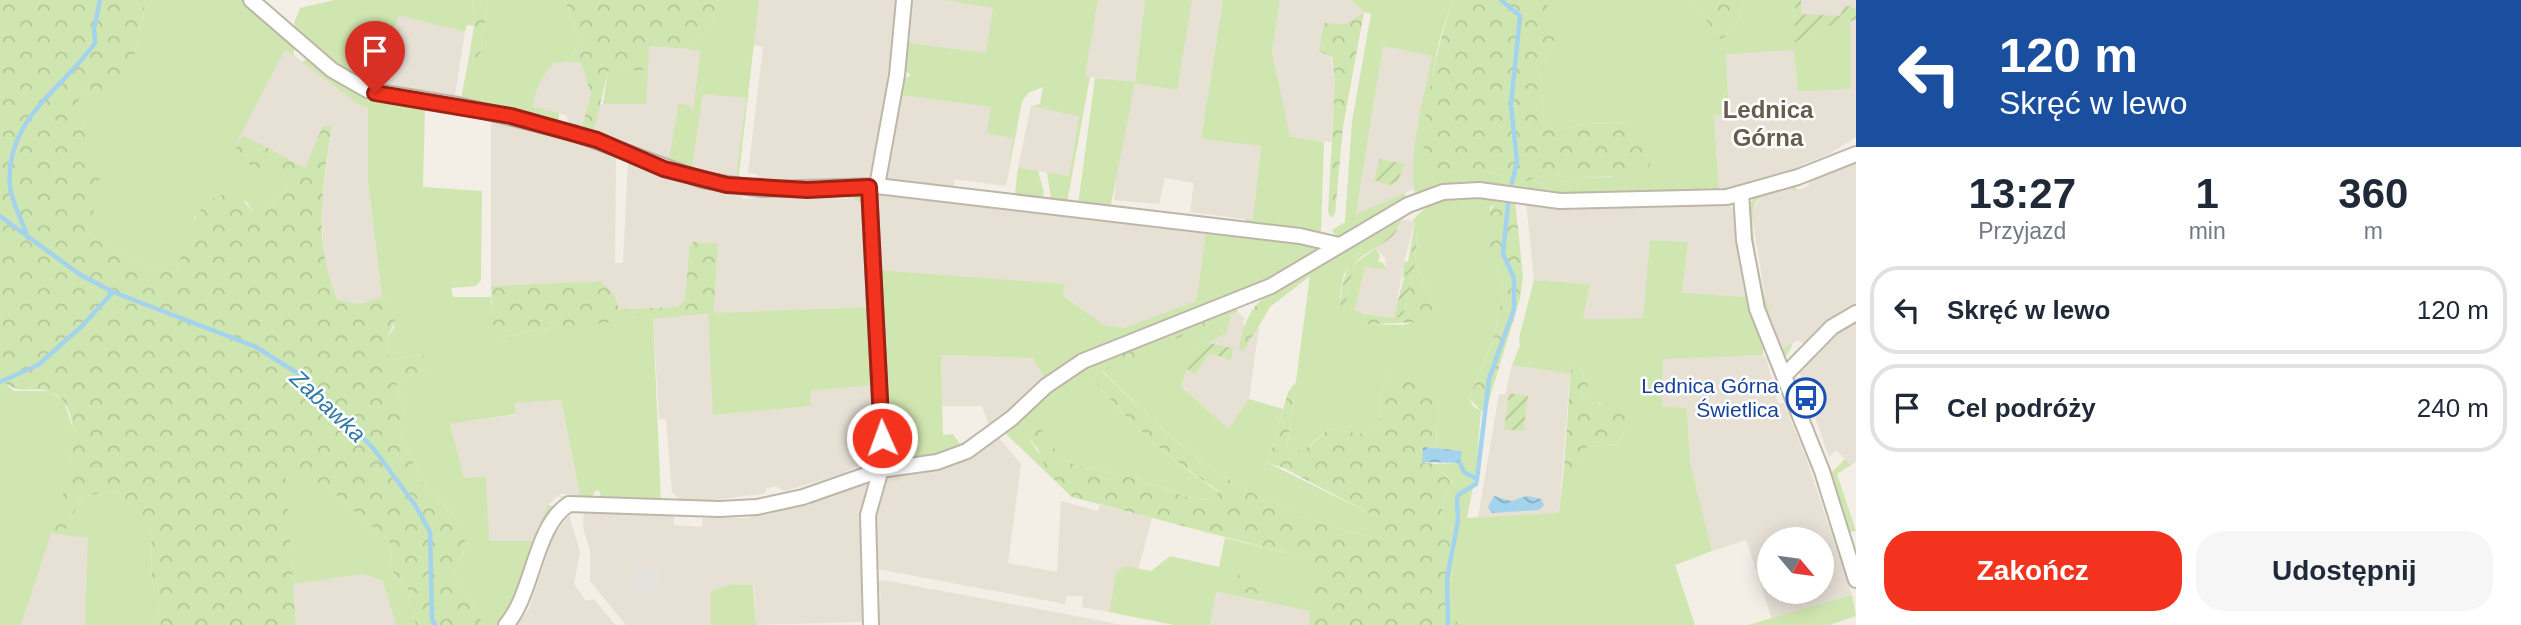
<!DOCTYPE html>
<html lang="pl">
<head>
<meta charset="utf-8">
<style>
	:root { --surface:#fff; --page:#f6f6f7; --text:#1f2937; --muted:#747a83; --line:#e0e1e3; --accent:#f3331d }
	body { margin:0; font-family:Helvetica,sans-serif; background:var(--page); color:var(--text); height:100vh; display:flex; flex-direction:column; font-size:26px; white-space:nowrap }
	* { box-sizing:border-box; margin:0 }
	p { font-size:23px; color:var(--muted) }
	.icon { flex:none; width:38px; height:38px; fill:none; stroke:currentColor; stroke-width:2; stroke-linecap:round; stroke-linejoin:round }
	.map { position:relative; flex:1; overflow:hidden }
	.drawer { display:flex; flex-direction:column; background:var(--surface); width:665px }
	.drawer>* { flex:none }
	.hud { background:#1a4fa0; color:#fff; overflow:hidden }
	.needle { width:46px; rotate:119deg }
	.buttons { position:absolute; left:1757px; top:527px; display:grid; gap:14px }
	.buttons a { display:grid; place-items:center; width:77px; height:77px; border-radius:50%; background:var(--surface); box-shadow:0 4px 18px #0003; font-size:35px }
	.pin { position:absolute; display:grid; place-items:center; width:60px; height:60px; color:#fff; margin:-72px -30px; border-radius:50% 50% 50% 0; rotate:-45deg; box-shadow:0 0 7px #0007 }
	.pin .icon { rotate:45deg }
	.me { position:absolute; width:77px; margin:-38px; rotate:358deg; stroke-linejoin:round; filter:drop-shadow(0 0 5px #0008) }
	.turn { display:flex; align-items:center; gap:24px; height:147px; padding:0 28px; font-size:32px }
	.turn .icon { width:91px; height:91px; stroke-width:2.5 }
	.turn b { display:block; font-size:49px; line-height:60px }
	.eta { display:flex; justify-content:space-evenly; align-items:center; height:119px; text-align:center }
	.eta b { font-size:42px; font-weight:700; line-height:49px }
	.cta { display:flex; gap:14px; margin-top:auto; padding:14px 28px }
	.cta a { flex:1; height:80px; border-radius:28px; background:var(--accent); color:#fff; font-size:28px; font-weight:700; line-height:80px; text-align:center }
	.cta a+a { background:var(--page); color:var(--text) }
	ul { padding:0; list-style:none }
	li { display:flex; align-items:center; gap:21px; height:88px; margin:0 14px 10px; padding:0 14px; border:4px solid var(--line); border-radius:28px }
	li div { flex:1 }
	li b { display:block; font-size:26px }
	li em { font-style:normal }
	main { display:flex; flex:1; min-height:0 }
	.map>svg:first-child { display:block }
	.residential { fill:#e6e0d5; fill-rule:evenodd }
	.grass { fill:#d0e6b0 }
	.forest { fill:url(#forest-crowns) }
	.garden { fill:url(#garden-furrows) }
	.parking { fill:#e4e1de }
	.water { fill:url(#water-waves) }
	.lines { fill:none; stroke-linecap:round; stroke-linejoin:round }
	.stream { stroke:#a4d3ee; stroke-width:4.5 }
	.minor-casing { stroke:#beb6a9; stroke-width:18 }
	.minor { stroke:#fff; stroke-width:14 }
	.route-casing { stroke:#9e2113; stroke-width:18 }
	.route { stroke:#f3331d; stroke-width:12 }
	.labels { text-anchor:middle; stroke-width:5; stroke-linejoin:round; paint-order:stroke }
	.transit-label { font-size:21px; fill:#164399; stroke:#fff; text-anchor:end }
	.water-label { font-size:23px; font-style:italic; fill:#307aa6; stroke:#fff }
	.quarter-label { font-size:24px; font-weight:bold; fill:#685c4d; stroke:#fff }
</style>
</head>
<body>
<main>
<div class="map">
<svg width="1856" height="625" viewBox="0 0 1856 625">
	<defs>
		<pattern id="forest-crowns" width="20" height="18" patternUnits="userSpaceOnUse" patternTransform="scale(1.75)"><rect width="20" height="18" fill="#d0e6b0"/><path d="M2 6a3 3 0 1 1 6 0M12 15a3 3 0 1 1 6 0" fill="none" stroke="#b4c698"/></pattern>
		<pattern id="garden-furrows" width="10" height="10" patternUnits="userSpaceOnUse" patternTransform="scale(1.75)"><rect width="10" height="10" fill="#d0e6b0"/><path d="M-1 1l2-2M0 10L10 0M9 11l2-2" fill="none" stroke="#b4c698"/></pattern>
		<pattern id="water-waves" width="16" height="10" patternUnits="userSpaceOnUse" patternTransform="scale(1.75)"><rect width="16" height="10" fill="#a4d3ee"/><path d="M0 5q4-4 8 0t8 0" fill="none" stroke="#87adc2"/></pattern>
	</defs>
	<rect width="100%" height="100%" fill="#f3eee6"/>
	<path class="residential" d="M759,0H897L893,13L895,15L885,95L869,179H779L778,181L757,179V174L748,173L763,47L753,45Z
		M910,0H945L994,8L986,53L910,43Z
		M1098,0H1145L1135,82L1176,90L1192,0H1223L1201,139L1261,146L1253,220L1190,212L1194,183L1165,178L1159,204L1114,200L1118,162L1135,83L1085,76Z
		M1280,0H1351L1364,12L1346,24L1324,23L1335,82L1331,142L1290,138L1272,51Z
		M1795,0H1856V137L1829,154L1801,165L1802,170L1739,189L1719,191L1714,115L1729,113L1726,53L1794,50L1850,88L1794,43Z
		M399,14L465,32L455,95L377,84Z
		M260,26L302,62L358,104L368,106V182L382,297L359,304L338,300L329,279L323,250L322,203L332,126L323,127L305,168L224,193Z
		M649,46L700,50L693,112L668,163L594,130L599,104H603Z
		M1383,46L1432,56L1418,134L1414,189L1356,215Z
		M555,62H581L591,95L582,126L569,122L566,115L533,107L537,83Z
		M703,93L746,98L736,178L692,170Z
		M899,95L992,107L1013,138L1006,186L955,179L953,187L887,180Z
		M1031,106L1079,115L1069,176L1018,168Z
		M491,118L552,131L616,155L615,263H623L628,161L688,185L743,194V199L799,196L801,199L834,195L835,199H847L849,195L855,196L862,203L867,307L714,313L718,244L689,248L685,300L677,307L619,309L614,294L599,281L491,286Z
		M1856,160V305L1826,323L1805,345L1798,340L1782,350L1768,313L1752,217L1754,207L1761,197L1791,186L1795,191L1809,186V180L1851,165Z
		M884,193L1206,234L1196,301L1124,328L1104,325L1063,294L1065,284L878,270L881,235L878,195Z
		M1526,202L1607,207L1721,202L1729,205L1734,210L1747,297L1682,294L1688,242L1650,240L1644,318L1582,319L1590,284L1534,280Z
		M1401,219L1415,222L1404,261L1394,318L1355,312L1365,265L1386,269L1385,258L1376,248L1399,229Z
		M1238,312L1245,319L1243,322L1249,345L1260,320L1249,399L1228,430L1181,385L1194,350L1227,333L1231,315Z
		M708,313L714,415L811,406L810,391L873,385L875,458L841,474L785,491L776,486L767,488L764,494L712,500L679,499L672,492L666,419H659L653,316Z
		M1856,317V462L1851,465L1836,450L1829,457L1799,371L1801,365L1824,339Z
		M941,355L1033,358L1044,377L989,426L982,406H942Z
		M1763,355L1766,358L1778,403H1784L1805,455L1852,595L1772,619L1746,540L1712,551L1690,462L1687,408L1662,406L1663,358ZM1769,539H1822V592H1769Z
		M1512,365L1570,374L1559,513L1478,518L1499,394L1505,395Z
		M561,400L580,495L561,494L556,497L548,505L533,541H488L486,478H464L450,424L516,415L515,403Z
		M998,437L1021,464L1008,563L1057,572L1061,501L1098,511L1100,505L1152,518L1138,570L1125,566L1116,573L1109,612L1082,607L1083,596H1066L1065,604L877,569L874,552L875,499L885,478L934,470Z
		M865,480L867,484L864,505L865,622L756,625L754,585L732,584L711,591V625H626L590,581V550L583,528L584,509L674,516V525L702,527L703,518H750L751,513L810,505L815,498Z
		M569,515L580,552L574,584L586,601L594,599L615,625H517L529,609L553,537Z
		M50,533L89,538L85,625H21Z
		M362,574L383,581L396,625H296L293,584Z
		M883,580L1081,617L1122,625H877L881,594L876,590V583Z
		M1215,592L1310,611L1309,625H1210Z"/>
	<path class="grass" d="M146,0H245L296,43L293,55L285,49L236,144L289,183L287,191L262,212H253L246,201L195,216L177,268L172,272L160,271L84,234L99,195L86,140V126L72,107L83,95C137,91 136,43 146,0Z
		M335,0H472L474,26L467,25L465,32L399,15L378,84L406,89L408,87L403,95L346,76L297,33L294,23L300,8Z
		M488,0H564L582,41L565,62H555C541,77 536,87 533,107L559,113L558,125L461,99L469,57L480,58Z
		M717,0H759L738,183L730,182L728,177L736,178L746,98L703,94L692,170L722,176L720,181C699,176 636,163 627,144L668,163L679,104L688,105L693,111L700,51L687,49L712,25Z
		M945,0H1098L1085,76L1090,77L1067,203L1051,199L1047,172L1069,176L1079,116L1031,106L1040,104L1043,87L1028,93L1022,102L1006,186L1013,138L987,133L991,107L900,95L902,81L911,75L903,69L908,33L910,43L986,53L993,8Z
		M1145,0H1192L1177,90L1135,83L1110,209L1078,205L1095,78L1135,82Z
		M1223,0H1280L1272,51L1290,137L1324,142L1321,232L1318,234L1245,223L1246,219H1253L1261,146L1201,139Z
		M1351,0H1454C1431,48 1423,126 1431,177L1458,171H1485L1523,182L1548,174L1574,178L1613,177L1633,122L1584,124L1557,131L1542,124L1543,87L1538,68C1556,40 1563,31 1544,0H1690L1722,41L1739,19L1742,0H1795L1794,43L1828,26L1850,21V89L1798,91L1794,50L1726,54L1729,114L1714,116L1719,191L1581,196L1416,195C1405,169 1426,86 1432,56L1383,46L1356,214L1405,193L1406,200L1343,236H1336L1332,230L1345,222L1352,121L1371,14L1364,12Z
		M311,57L374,96L425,107L423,187L482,191L481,280L476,286L451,288L453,297H491L495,339L547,328L653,316L661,503L602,500L599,490L594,492L593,499L556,497L580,495L561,400L515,403L516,414L450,424L464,478L486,477L489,541H533L548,505L555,507L520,595L500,625H484L454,573L465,547L459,522L425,485L401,438L404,412L396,381L429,368L419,355L389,360L387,338L394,328V299L382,297L368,182V107L358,104L302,62Z
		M648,70L646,104H603L608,71Z
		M1018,168L1038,171L1044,192L1042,200L1018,197L1015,193Z
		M1792,184L1798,190L1795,191L1790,186C1781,190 1762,193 1756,202C1743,221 1771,328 1782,350L1791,343L1792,346L1785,358C1760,335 1749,239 1748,205L1759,193Z
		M851,193L865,198L879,459L875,465L866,463L875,458L873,385L810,391L811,406L713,415L708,313L867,307L862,203L849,195Z
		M1471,195L1503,199L1490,207C1491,233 1479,254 1502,273C1505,318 1487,357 1469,398L1473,406L1481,411L1476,471L1467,518L1559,513L1564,467L1577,466L1579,452L1587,447L1617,444L1632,422L1602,403L1586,404L1582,399L1589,390L1586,377L1577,366L1571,367L1570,374L1512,365L1520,345L1519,338L1534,280L1590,284L1583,319L1643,318L1650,240L1688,242L1682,293L1747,297L1763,346V355L1663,359L1662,406L1687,408L1690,462L1712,551L1675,565L1695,625H1458L1451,600L1452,529L1440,523L1445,493L1453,483L1435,464L1460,463L1461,451L1436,449L1438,402L1392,372L1381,387L1379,424L1365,434L1328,429L1302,452L1287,449L1311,268L1403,217L1395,232L1358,254L1344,274L1340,297L1343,314L1354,264L1376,248L1380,256L1378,261L1383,263L1387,270L1365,266L1355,311L1364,314L1362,324L1404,325L1435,313L1415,264L1417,230L1410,268L1402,279L1404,261L1408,262L1415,222H1412C1427,201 1447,199 1471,195Z
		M1189,226L1321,244V251L1284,274L1133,335L1003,418L1002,414L1044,377L1033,358L941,355L943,435L953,434L960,444L993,422V426L950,454L898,463L887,455L878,270L1065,284L1063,295L1104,325L1124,328L1196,301L1206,234L1187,231Z
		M1231,315L1227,333L1194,350L1181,386L1228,429L1249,399L1283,409L1268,463L1371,514L1387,518L1381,538C1351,534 1327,525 1299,514C1212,480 1166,434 1102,370Z
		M1083,367C1125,420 1162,454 1219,492L1213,501L1188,497L1134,478L1075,465L1060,457L1049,443L1021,429L1072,497L1007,435L1005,430L1045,393Z
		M0,380L14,391H50L64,401L75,435L66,488L21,625H0Z
		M1845,459L1851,465L1837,474L1856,531L1849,532L1829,475Z
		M284,469L327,487L390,542L391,570L407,587L416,625H396L383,581L363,574L293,584Z
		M116,490L151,524L152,578L161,625H85L88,538L63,535L82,497Z
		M1225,538L1314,560L1310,611L1216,592L1210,625H1174L1109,612L1116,573L1125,566L1151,571L1170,556L1219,567Z
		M732,584L753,585L756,625H711V591Z
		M1852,595L1856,616L1830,625H1748Z"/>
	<path class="forest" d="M0,0H146C135,45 139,91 83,95L73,107L86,126V140L99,174L100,195L84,234L160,271L172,272L177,268C188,237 195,190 237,194L253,212H262L287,191L288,183L232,156L243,135L305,168L323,126H332C323,184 312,245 338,300L359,304L382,297L394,299L399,312L387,338L389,360L419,355L435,357L429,368L396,381L404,412L401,438L425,485L459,522L465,534V547L454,573L484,625H416L407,587L391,570L390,542L327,487L285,470L296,625H161L152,578L151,525L116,490L82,497L63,535L50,533C61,501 95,410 51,392C31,384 23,398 0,380Z
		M472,0H488L480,58L469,57L474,26Z
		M564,0H717L712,25L687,49L649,46L648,70L608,71L594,130L582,126L591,95L581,62H565L582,41Z
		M1454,0H1544C1564,31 1556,40 1538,68L1543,87L1542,124L1557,131L1584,124L1633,122L1645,132L1655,156L1644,175L1574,178L1548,174L1523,182L1485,171H1458L1431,178C1429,169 1425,160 1424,151C1420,122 1441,27 1454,0Z
		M1690,0H1742L1739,19L1722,41Z
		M1364,12L1343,127L1335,214L1331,218L1328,212L1335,82L1332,57L1319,51L1324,23L1346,24Z
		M1503,199L1515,201L1523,275L1520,299L1486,410L1481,411L1469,398C1487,358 1505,318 1502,273L1486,257C1485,239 1485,203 1503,199Z
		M693,242L718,244L714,313L547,328L494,339L491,286L600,281L614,294L619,309L677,307L685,300L689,248Z
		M1415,264L1435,313L1430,324C1410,320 1384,325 1362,324L1364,314L1394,318L1403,316Z
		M1311,268L1310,276L1270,307L1244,351L1239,349C1247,298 1270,292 1311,268Z
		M1235,305L1238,312L1102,371C1167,435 1212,480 1299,514C1327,525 1351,534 1381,538L1386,518L1371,514L1284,468L1268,463L1288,392L1296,382L1287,448C1304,457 1316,440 1328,429L1365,434L1379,424L1381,387L1392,372L1423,386L1438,402L1436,449L1424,447L1422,462L1435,464L1453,484L1445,493L1440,523L1452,529L1451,600L1458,625H1309L1313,560L1072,497L1047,472L1038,449L1020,429L1039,426L1060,457L1075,465L1134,478L1187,497L1213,501L1219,491C1162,454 1125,420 1083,367Z
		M1577,366L1586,377L1589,390L1582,399L1586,403L1618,405L1627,410L1632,422L1617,444L1587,447L1579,452L1577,467H1564L1571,367Z
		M1237,575L1271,578L1280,587L1266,598L1238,591L1235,589Z"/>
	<path class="garden" d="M1795,0H1801V14L1840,16L1845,5L1856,9V20L1828,26L1794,43Z
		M1380,159L1405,164L1397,182L1389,185L1374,180Z
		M1401,219C1397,244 1368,247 1354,264L1343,315L1340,314C1342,276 1345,257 1382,239C1390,235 1394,234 1398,226L1395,223Z
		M1417,228L1415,264L1403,316L1394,318C1400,287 1411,260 1417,228Z
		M1208,343L1233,348L1231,360L1210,353L1195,374L1187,369L1194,350Z
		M1509,393L1528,396L1523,431L1504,429Z"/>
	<path class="parking" d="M634,566H658V590H635Z"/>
	<path class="water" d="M1423,447L1462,451L1460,463L1422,462Z
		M1494,496L1511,501L1527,496L1541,499L1544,505L1539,510L1492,513L1488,507Z"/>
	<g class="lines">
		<path class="stream" d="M1501,0L1520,16L1511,105L1517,162L1512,183
			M0,216L79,274L113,292L256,347L305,378L373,448L415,505L430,532L432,619L435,625
			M28,238C23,222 12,203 10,187C4,120 60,92 95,43L94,29L100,0
			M0,382L38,365L82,326L113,292
			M1477,479L1489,379L1514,309V278L1503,254L1508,204
			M1448,625L1447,579L1458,520L1457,499L1458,495L1476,484L1477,479L1464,472L1460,463"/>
		<g class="minor-casing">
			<path id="minor" d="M251,0L332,70L367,90L458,105L574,133L702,180L761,189L877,186L1300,236L1339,245
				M877,186L897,75L904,0
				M869,187L883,462L868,515L871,625
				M1741,193L1744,240L1757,309L1822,471L1856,580
				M1784,376L1832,327L1856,313
				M506,625C534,593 534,526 569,504L719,509L757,507L803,497L880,470L937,462L967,451L1012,418L1046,386L1083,361L1271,286L1408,205L1443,192L1479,190L1560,201L1727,197L1798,177L1856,154"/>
		</g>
		<use href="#minor" class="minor"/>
	</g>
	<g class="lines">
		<g class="route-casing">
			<path id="route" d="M375,93L511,116L597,140L664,169L727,185L807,190L869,187L882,438"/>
		</g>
		<use href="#route" class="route"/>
	</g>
	<defs>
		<g id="bus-ring" transform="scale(2.0125)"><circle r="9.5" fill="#fff" stroke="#1a4fb4" stroke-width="1.5"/><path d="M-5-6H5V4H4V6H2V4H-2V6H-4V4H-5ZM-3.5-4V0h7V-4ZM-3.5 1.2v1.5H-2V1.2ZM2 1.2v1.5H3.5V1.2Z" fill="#1a4fb4"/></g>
	</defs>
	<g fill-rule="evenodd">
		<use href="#bus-ring" x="1806" y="398"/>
	</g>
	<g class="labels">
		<g class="transit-label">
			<text x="1779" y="393">Lednica Górna<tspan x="1779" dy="24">Świetlica</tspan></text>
		</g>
		<g class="water-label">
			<text transform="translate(328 406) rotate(43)" y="8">Zabawka</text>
		</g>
		<g class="quarter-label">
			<text x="1768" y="118">Lednica<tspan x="1768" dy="28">Górna</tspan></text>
		</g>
	</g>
</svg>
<div class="buttons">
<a><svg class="needle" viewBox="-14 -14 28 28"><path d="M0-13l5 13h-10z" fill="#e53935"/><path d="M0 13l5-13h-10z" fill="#747a83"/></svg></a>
</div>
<div class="pin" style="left:375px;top:93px;background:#d93025"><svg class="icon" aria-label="arrive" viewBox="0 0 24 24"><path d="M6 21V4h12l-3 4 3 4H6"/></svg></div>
<svg class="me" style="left:882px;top:438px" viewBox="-20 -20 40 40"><circle r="17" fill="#f3331d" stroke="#fff" stroke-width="3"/><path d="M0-11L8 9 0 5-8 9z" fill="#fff"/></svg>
</div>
<section class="drawer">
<div class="hud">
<div class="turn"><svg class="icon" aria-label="left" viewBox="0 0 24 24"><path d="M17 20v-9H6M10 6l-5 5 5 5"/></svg><div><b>120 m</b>Skręć w lewo</div></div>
</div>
<div class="eta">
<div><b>13:27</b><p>Przyjazd</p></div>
<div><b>1</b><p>min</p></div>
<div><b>360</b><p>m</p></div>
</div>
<ul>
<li><svg class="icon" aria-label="left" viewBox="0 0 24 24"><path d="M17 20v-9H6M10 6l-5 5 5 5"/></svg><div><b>Skręć w lewo</b></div><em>120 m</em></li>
<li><svg class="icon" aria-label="arrive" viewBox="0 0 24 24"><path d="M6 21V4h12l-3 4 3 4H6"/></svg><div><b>Cel podróży</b></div><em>240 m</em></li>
</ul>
<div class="cta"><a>Zakończ</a><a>Udostępnij</a></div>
</section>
</main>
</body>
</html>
